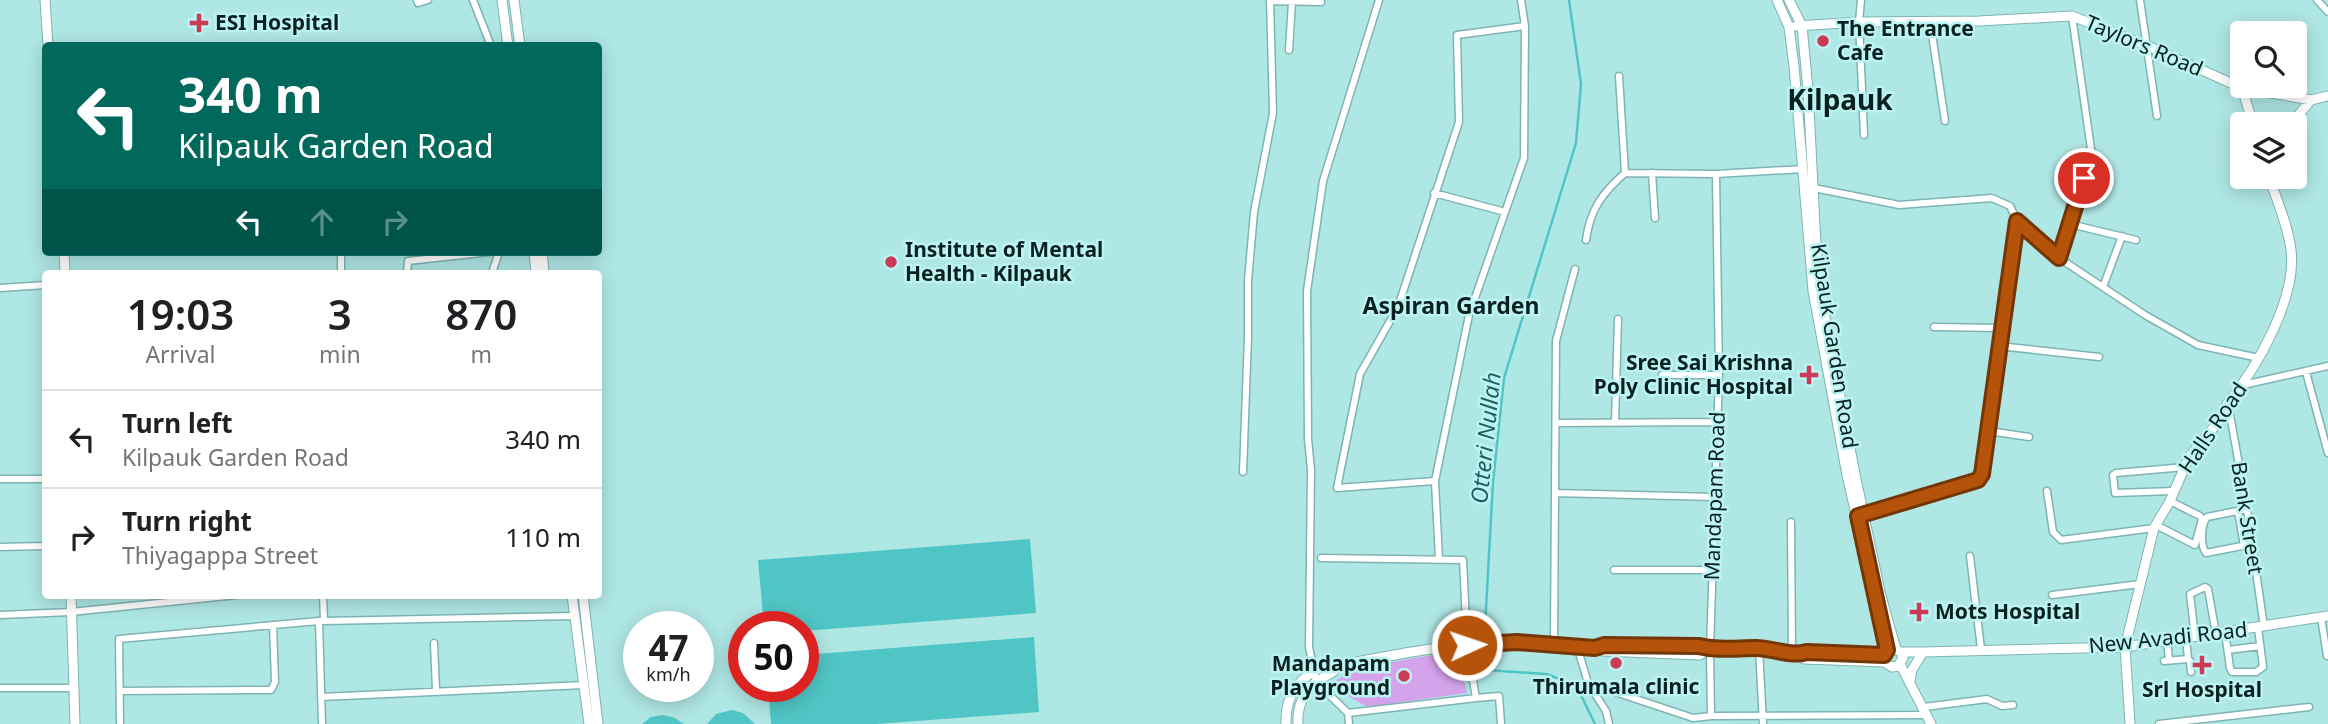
<!DOCTYPE html>
<html lang="en">
<head>
<meta charset="utf-8">
<style>
	:root { --surface:#fff; --page:#f2f2f2; --text:#202124; --muted:#757577; --line:#e0e0e0 }
	body { margin:0; font-family:"Noto Sans",sans-serif; background:var(--page); color:var(--text); height:100vh; display:flex; flex-direction:column; font-size:26px; white-space:nowrap }
	* { box-sizing:border-box; margin:0 }
	p { font-size:23px; color:var(--muted) }
	.icon { flex:none; width:38px; height:38px; fill:none; stroke:currentColor; stroke-width:2; stroke-linecap:round; stroke-linejoin:round }
	.map { position:relative; flex:1; overflow:hidden }
	.sheet { position:absolute; left:42px; top:270px; width:560px; height:329px; display:flex; flex-direction:column; background:var(--surface); border-radius:7px; box-shadow:0 4px 18px #0003 }
	.sheet>* { flex:none }
	.hud { position:absolute; left:42px; top:42px; width:560px; height:214px; border-radius:7px; box-shadow:0 4px 18px #0003; background:#00695c; color:#fff; overflow:hidden }
	.buttons { position:absolute; left:2230px; top:21px; display:grid; gap:14px }
	.buttons a { display:grid; place-items:center; width:77px; height:77px; border-radius:7px; background:var(--surface); box-shadow:0 4px 18px #0003; font-size:35px }
	.speed { position:absolute; left:623px; top:611px; display:flex; gap:14px; font-size:35px; font-weight:700; text-align:center }
	.speed>* { display:grid; place-content:center; width:91px; height:91px; border-radius:50%; background:var(--surface); box-shadow:0 4px 18px #0003; line-height:1 }
	.speed small { font-size:18px; font-weight:400 }
	.speed .limit { border:10px solid #d22; background:#fff; color:#111 }
	.pin { position:absolute; display:grid; place-items:center; width:60px; height:60px; color:#fff; margin:-30px; border:4px solid #fff; border-radius:50%; box-shadow:0 2px 7px #0007 }
	.me { position:absolute; width:77px; margin:-38px; rotate:87deg; stroke-linejoin:round; filter:drop-shadow(0 0 5px #0008) }
	.turn { display:flex; align-items:center; gap:24px; height:147px; padding:0 21px; font-size:32px }
	.turn .icon { width:91px; height:91px; stroke-width:2.5 }
	.turn b { display:block; font-size:49px; line-height:60px }
	.lanes { display:flex; align-items:center; height:66px; padding:0 21px; background:#0003; justify-content:center; gap:35px; direction:ltr }
	.lanes .off { opacity:.35 }
	.eta { display:flex; justify-content:space-evenly; align-items:center; height:119px; text-align:center }
	.eta b { font-size:42px; font-weight:600; line-height:49px }
	ul { padding:0; list-style:none }
	li { display:flex; align-items:center; gap:21px; height:98px; padding:0 21px; border-top:2px solid var(--line) }
	li div { flex:1 }
	li b { display:block; font-size:26px }
	li em { font-style:normal }
	.map>svg:first-child { display:block }
	.green { fill:#d4a3ec }
	.water { fill:#4fc6c5 }
	.lines { fill:none; stroke-linecap:round; stroke-linejoin:round }
	.stream { stroke:#4fc6c5; stroke-width:2.5 }
	.street-casing { stroke:#7eb4b3; stroke-width:9 }
	.secondary-casing { stroke:#7eb4b3; stroke-width:11 }
	.street { stroke:#fff; stroke-width:6 }
	.secondary { stroke:#fff; stroke-width:9 }
	.route-casing { stroke:#753606; stroke-width:18 }
	.route { stroke:#b45309; stroke-width:12 }
	.poi-dot { fill:#cb3b56; stroke:#bcf4f3; stroke-width:2.5 }
	.labels { text-anchor:middle; stroke-width:5; stroke-linejoin:round; paint-order:stroke }
	.poi-label { font-size:21px; font-weight:bold; fill:#0b2121; stroke:#bcf4f3; text-anchor:start }
	.street-label { font-size:21px; fill:#0b2121; stroke:#bcf4f3 }
	.neighbourhood-label { font-size:23px; font-weight:bold; fill:#0b2121; stroke:#bcf4f3 }
	.water-label { font-size:23px; font-style:italic; fill:#1e6060; stroke:#bcf4f3 }
	.district-label { font-size:28px; font-weight:bold; fill:#0b2121; stroke:#bcf4f3 }
</style>
</head>
<body>
<div class="map">
<svg width="2328" height="724" viewBox="0 0 2328 724">
	<rect width="100%" height="100%" fill="#afe7e5"/>
	<path class="green" d="M1456,651L1467,693L1367,707L1328,684L1363,667Z"/>
	<path class="water" d="M1030,539L1036,613L803,631V626H764L758,560Z
		M1034,637L1039,712L876,724H771L768,686H803V655Z
		M732,710L743,713L755,724H707L716,714Z
		M663,715L675,718L684,724H642L651,717Z"/>
	<g class="lines">
		<path class="stream" d="M1569,0L1581,84L1576,143L1504,378L1493,482L1485,627L1486,670L1546,674L1576,685L1595,724"/>
		<g class="street-casing">
			<path id="street" d="M417,0L418,3L428,0
				M473,0L491,46
				M1861,0L1859,22L1864,135
				M2140,0L2157,116
				M2317,0L2328,12
				M1270,1L1321,2
				M1930,21L1945,121
				M1289,50L1292,2
				M1619,76L1625,173L1716,174L1804,169
				M1652,173L1655,218
				M1814,188L1899,205L1992,198L2010,206L2017,221L2059,258L2145,315L2198,345L2259,358
				M1434,193L1505,212
				M2070,224L2136,240
				M1586,240C1590,210 1602,193 1625,173
				M341,252V273
				M2059,258L2092,156L2072,16
				M407,273L408,261L490,252
				M492,273L499,252
				M2103,287L2122,236
				M0,288L46,285
				M1934,327L2002,328
				M1999,346L2099,357
				M2306,372L2328,453
				M1662,375H1719
				M2243,385L2328,366
				M2229,409L2247,509L2264,627
				M1615,422L1618,319
				M1556,423L1717,422
				M1989,431L2029,437
				M1243,472L1248,337V281L1254,212L1273,113L1270,0
				M0,479H46
				M1435,481L1337,488L1360,374L1398,307L1459,122L1457,35L1525,26
				M2047,491L2053,532L2061,540L2154,528
				M2173,491L2115,493L2113,475L2116,473L2185,467
				M1555,493L1715,497
				M2247,509L2207,517C2201,525 2200,545 2206,553L2252,544
				M2238,511L2244,546
				M1862,515L1978,480L1982,474L2017,221
				M1791,522L1792,654
				M2156,525L2195,545L2202,519L2200,516L2170,501
				M0,547L46,546
				M1970,556L1981,649
				M1321,558L1463,560L1467,645L1476,698L1499,696L1501,724
				M1439,559L1435,481L1469,315L1524,158L1525,26L1521,0
				M1614,570H1713
				M2052,595L2140,584
				M0,615L71,612L237,595
				M2321,617L2327,656
				M324,621L575,616
				M2225,632L2230,668L2232,672H2256L2263,667L2258,628
				M2195,637L2190,594L2205,587L2208,589L2216,634
				M2186,638L2188,659
				M2167,641L2169,660
				M434,643L436,690
				M1554,644L1556,341L1575,269
				M1577,646L1588,683L1606,711L1609,724
				M1759,648L1763,724
				M2228,650L2260,646
				M2164,661L2188,659L2190,661L2191,672
				M1588,683L1693,718L1711,716L1927,715
				M0,688H73
				M120,691L271,690L275,682L273,625
				M321,697L584,685
				M1924,707L1987,699L2002,706L2013,705
				M1348,713L1476,698
				M1711,716L1710,649L1719,375L1716,174
				M120,724L119,639L319,621
				M322,724L319,621H324L323,595
				M1349,724L1348,713L1316,682L1309,647L1311,470L1308,439L1307,291L1323,181L1379,0
				M2159,724L2309,707"/>
		</g>
		<g class="secondary-casing">
			<path id="secondary" d="M45,0L48,46
				M502,0L508,46
				M514,0L520,46
				M1777,0L1789,27L1794,66L1813,291L1847,475L1887,650
				M1789,0L1802,26L1808,90L1817,263L1824,312L1855,474L1881,596L1896,649
				M1796,26L1859,22L1979,21L2072,16L2148,46L2242,88L2311,100L2328,96
				M2242,88L2253,124
				M2291,124L2311,100
				M64,252L65,273
				M534,252L536,273
				M542,252L544,273
				M71,595L75,724
				M572,595L589,724
				M583,595L598,724
				M1595,648L1604,645L1699,646C1732,656 1772,640 1804,659L1884,662
				M1901,652L1903,658L1898,666L1892,667L1884,662L1885,652L1893,648L1901,652H1923L2125,647L2328,616
				M1797,655L1807,652L1884,655
				M1900,664L1931,724
				M1910,681L1912,670L1923,652
				M1286,724C1285,690 1303,675 1331,662L1340,665C1399,654 1459,642 1519,642C1544,643 1569,645 1595,648L1603,651L1700,655L1710,649
				M1298,724C1297,708 1303,692 1316,682C1325,675 1334,674 1340,665
				M2130,724L2125,647L2154,528L2170,501L2189,457L2229,409L2227,404C2257,368 2297,298 2291,250C2288,226 2277,200 2269,177"/>
		</g>
		<use href="#street" class="street"/>
		<use href="#secondary" class="secondary"/>
	</g>
	<g class="lines">
		<g class="route-casing">
			<path id="route" d="M1467,645L1517,642L1595,648L1604,645L1699,646C1717,651 1736,648 1756,648C1773,648 1789,657 1807,652L1884,655L1887,650L1858,516L1978,480L1982,474L2017,221L2059,258L2084,178"/>
		</g>
		<use href="#route" class="route"/>
	</g>
	<g class="poi-dot">
		<path d="M195.5 12.5h7v7h7v7h-7v7h-7v-7h-7v-7h7z"/>
		<circle cx="1823" cy="41" r="7"/>
		<circle cx="891" cy="262" r="7"/>
		<path d="M1805.5 364.5h7v7h7v7h-7v7h-7v-7h-7v-7h7z"/>
		<path d="M1915.5 601.5h7v7h7v7h-7v7h-7v-7h-7v-7h7z"/>
		<circle cx="1616" cy="663" r="7"/>
		<path d="M2198.5 654.5h7v7h7v7h-7v7h-7v-7h-7v-7h7z"/>
		<circle cx="1404" cy="676" r="7"/>
	</g>
	<g class="labels">
		<g class="poi-label">
			<text x="215" y="30">ESI Hospital</text>
			<text x="1837" y="36">The Entrance<tspan x="1837" dy="24">Cafe</tspan></text>
			<text x="905" y="257">Institute of Mental<tspan x="905" dy="24">Health - Kilpauk</tspan></text>
			<text x="1793" y="370" text-anchor="end">Sree Sai Krishna<tspan x="1793" dy="24">Poly Clinic Hospital</tspan></text>
			<text x="1935" y="619">Mots Hospital</text>
			<text x="1390" y="671" text-anchor="end">Mandapam<tspan x="1390" dy="24">Playground</tspan></text>
			<text x="1616" y="694" text-anchor="middle">Thirumala clinic</text>
			<text x="2202" y="697" text-anchor="middle">Srl Hospital</text>
		</g>
		<g class="street-label">
			<text transform="translate(2144 46) rotate(23)" y="7">Taylors Road</text>
			<text transform="translate(1834 346) rotate(81)" y="7">Kilpauk Garden Road</text>
			<text transform="translate(2213 428) rotate(-56)" y="7">Halls Road</text>
			<text transform="translate(1715 496) rotate(-88)" y="7">Mandapam Road</text>
			<text transform="translate(2247 518) rotate(81)" y="7">Bank Street</text>
			<text transform="translate(2168 638) rotate(-6)" y="7">New Avadi Road</text>
		</g>
		<g class="neighbourhood-label">
			<text x="1451" y="314">Aspiran Garden</text>
		</g>
		<g class="water-label">
			<text transform="translate(1486 438) rotate(-84)" y="8">Otteri Nullah</text>
		</g>
		<g class="district-label">
			<text x="1840" y="110">Kilpauk</text>
		</g>
	</g>
</svg>
<div class="buttons">
<a><svg class="icon" aria-label="search" viewBox="0 0 24 24"><circle cx="10" cy="10" r="6"/><path d="M15 15l6 6"/></svg></a>
<a><svg class="icon" aria-label="layers" viewBox="0 0 24 24"><path d="M12 4l9 5-9 5-9-5zM3 14l9 5 9-5"/></svg></a>
</div>
<div class="speed"><div>47<small>km/h</small></div><div class="limit">50</div></div>
<div class="pin" style="left:2084px;top:178px;background:#d93025"><svg class="icon" aria-label="arrive" viewBox="0 0 24 24"><path d="M6 21V4h12l-3 4 3 4H6"/></svg></div>
<svg class="me" style="left:1467px;top:645px" viewBox="-20 -20 40 40"><circle r="17" fill="#b45309" stroke="#fff" stroke-width="3"/><path d="M0-11L8 9 0 5-8 9z" fill="#fff"/></svg>
<div class="hud">
<div class="turn"><svg class="icon" aria-label="left" viewBox="0 0 24 24"><path d="M17 20v-9H6M10 6l-5 5 5 5"/></svg><div><b>340 m</b>Kilpauk Garden Road</div></div>
<div class="lanes"><svg class="icon" aria-label="left" viewBox="0 0 24 24"><path d="M17 20v-9H6M10 6l-5 5 5 5"/></svg><svg class="icon off" aria-label="ahead" viewBox="0 0 24 24"><path d="M12 20V5M6 11l6-6 6 6"/></svg><svg class="icon off" aria-label="right" viewBox="0 0 24 24"><path d="M7 20v-9h11M14 6l5 5-5 5"/></svg></div>
</div>
<section class="sheet">
<div class="eta">
<div><b>19:03</b><p>Arrival</p></div>
<div><b>3</b><p>min</p></div>
<div><b>870</b><p>m</p></div>
</div>
<ul>
<li><svg class="icon" aria-label="left" viewBox="0 0 24 24"><path d="M17 20v-9H6M10 6l-5 5 5 5"/></svg><div><b>Turn left</b><p>Kilpauk Garden Road</p></div><em>340 m</em></li>
<li><svg class="icon" aria-label="right" viewBox="0 0 24 24"><path d="M7 20v-9h11M14 6l5 5-5 5"/></svg><div><b>Turn right</b><p>Thiyagappa Street</p></div><em>110 m</em></li>
</ul>
</section>
</div>
</body>
</html>
